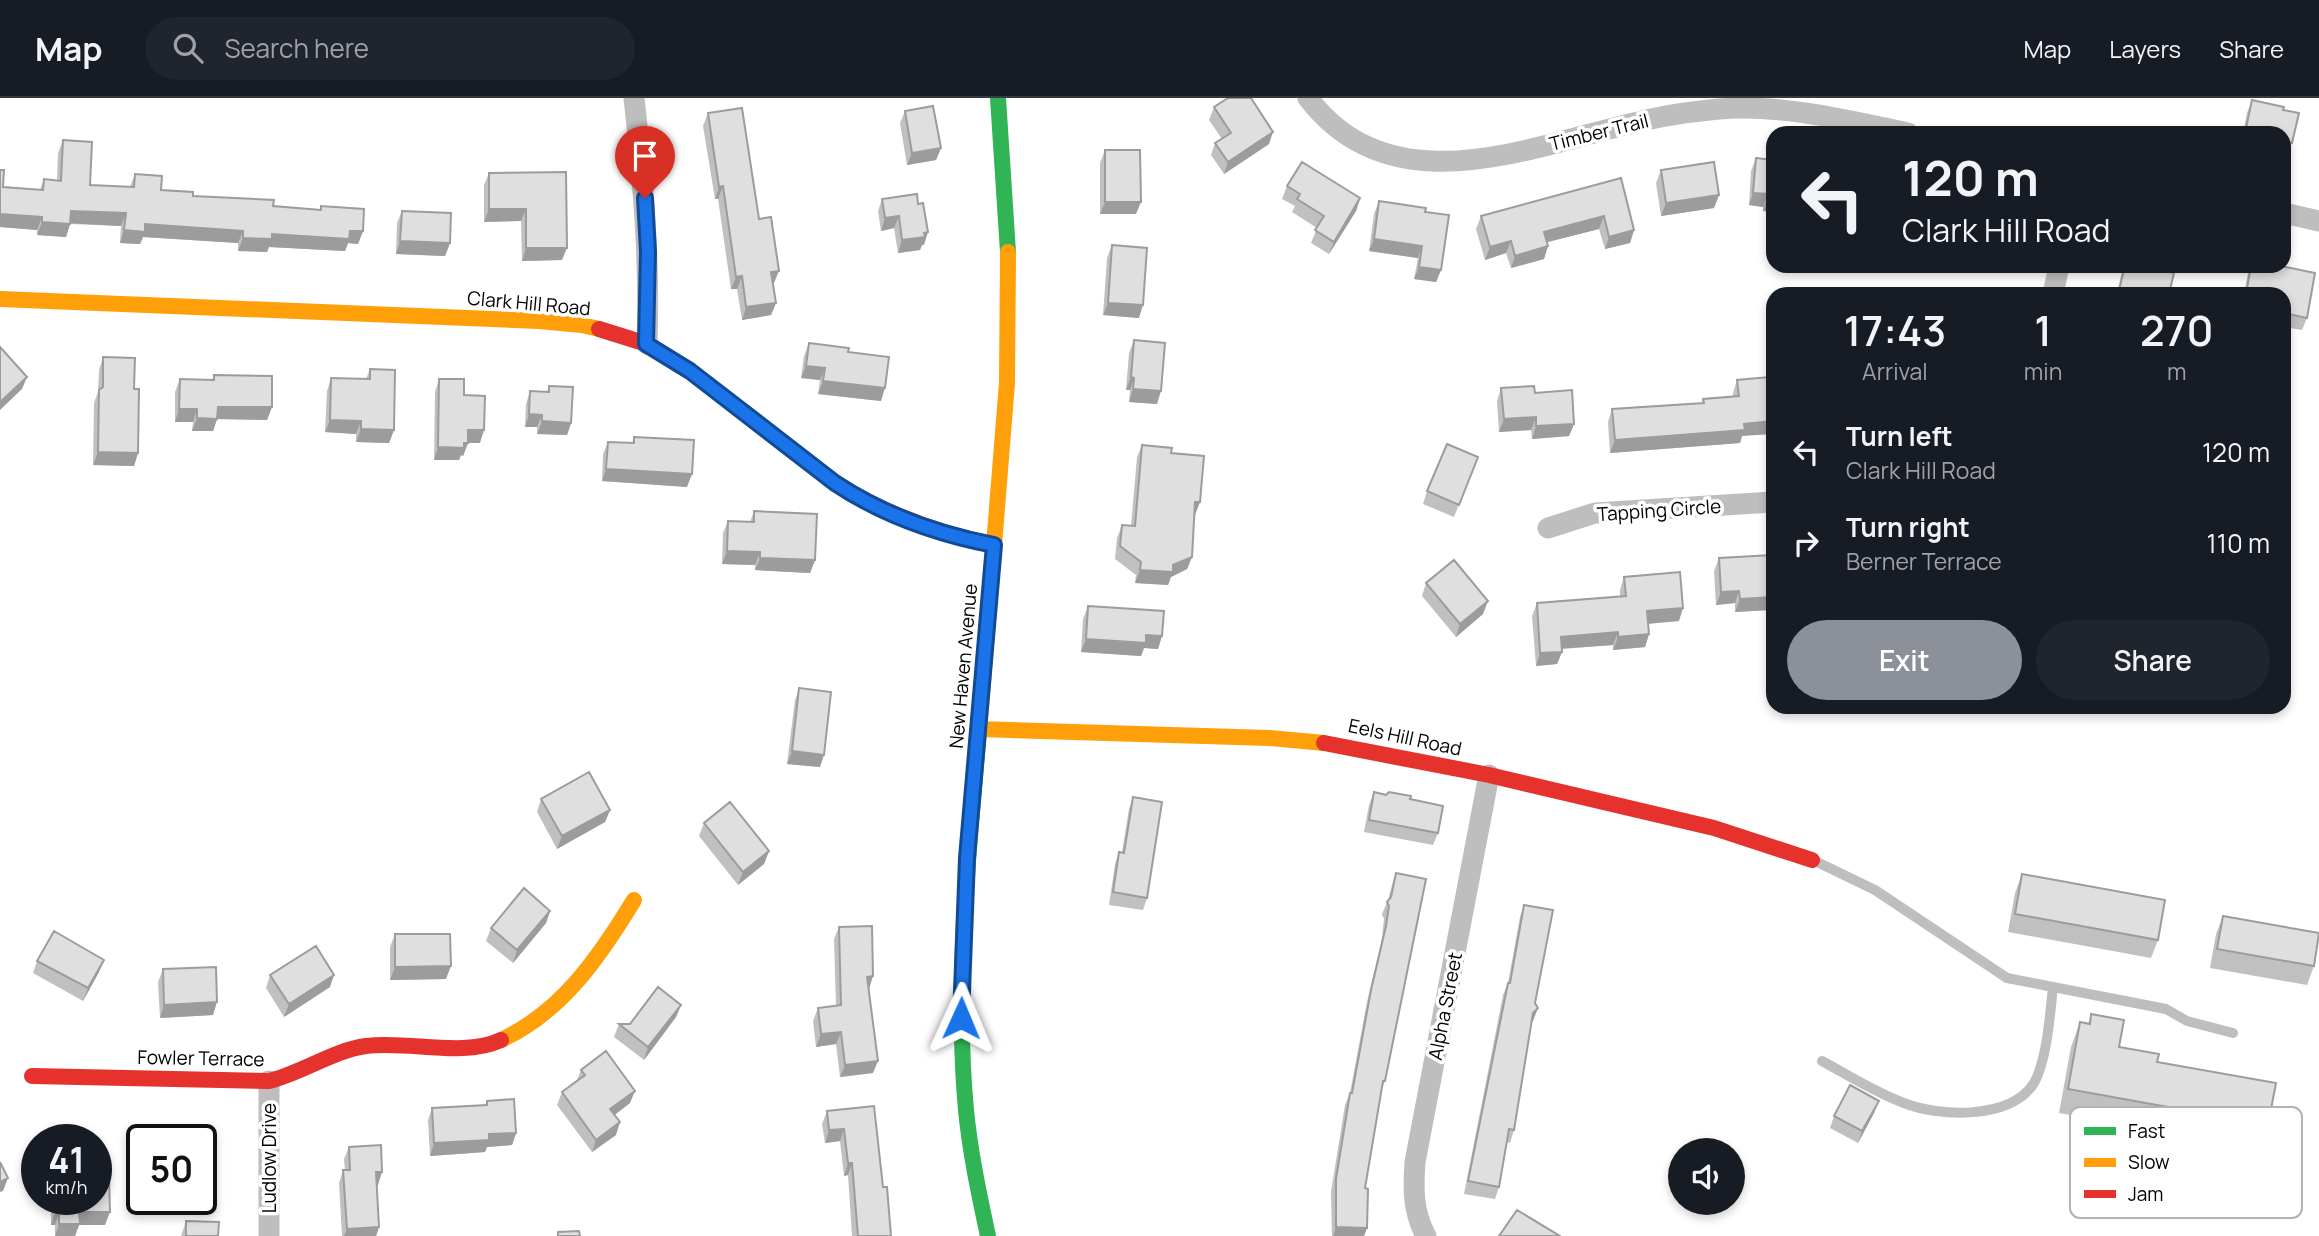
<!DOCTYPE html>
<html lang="en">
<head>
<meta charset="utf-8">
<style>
	:root { --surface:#171b24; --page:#20242c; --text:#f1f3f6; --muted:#9ea1a6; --line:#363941; --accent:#8c9099 }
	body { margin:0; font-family:Manrope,sans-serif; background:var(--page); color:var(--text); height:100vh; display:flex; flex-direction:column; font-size:26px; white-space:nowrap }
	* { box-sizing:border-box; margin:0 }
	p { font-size:23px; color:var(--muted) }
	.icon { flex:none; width:38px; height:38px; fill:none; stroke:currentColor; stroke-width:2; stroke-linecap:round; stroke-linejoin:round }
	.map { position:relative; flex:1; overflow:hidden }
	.details { position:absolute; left:1766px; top:189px; width:525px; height:427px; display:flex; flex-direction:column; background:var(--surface); border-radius:21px; box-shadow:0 4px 10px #0003 }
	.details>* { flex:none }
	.banner { position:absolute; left:1766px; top:28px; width:525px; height:147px; border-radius:21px; box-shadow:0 4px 10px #0003; background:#171b24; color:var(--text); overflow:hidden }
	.tools { position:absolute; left:1668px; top:1040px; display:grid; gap:14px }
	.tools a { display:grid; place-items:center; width:77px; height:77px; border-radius:50%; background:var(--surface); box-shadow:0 4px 10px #0003; font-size:35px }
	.speed { position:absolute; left:21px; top:1026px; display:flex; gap:14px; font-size:35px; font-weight:700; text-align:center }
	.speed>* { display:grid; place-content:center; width:91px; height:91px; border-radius:50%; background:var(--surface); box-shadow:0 4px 10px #0003; line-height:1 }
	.speed small { font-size:18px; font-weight:400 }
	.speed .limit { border:4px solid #111; border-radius:10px; background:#fff; color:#111 }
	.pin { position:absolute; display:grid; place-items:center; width:60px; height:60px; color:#fff; margin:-72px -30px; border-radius:50% 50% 50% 0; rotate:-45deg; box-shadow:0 0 7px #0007 }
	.pin .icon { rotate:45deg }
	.me { position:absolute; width:77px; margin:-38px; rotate:1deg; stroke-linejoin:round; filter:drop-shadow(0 0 5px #0008) }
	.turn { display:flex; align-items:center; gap:24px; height:147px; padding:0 21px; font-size:32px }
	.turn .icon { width:91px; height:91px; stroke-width:2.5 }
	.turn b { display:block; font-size:49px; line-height:60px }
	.eta { display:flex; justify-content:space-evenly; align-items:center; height:119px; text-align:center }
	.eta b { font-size:42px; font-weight:600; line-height:49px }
	.button { display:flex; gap:14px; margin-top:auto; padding:14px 21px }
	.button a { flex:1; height:80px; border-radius:42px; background:var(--accent); color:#fff; font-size:28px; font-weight:600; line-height:80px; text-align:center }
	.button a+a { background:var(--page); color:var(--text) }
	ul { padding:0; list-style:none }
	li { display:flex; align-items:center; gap:21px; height:91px; padding:0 21px }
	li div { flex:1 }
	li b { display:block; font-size:26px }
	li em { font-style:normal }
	header { display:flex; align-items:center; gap:42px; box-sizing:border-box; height:98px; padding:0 35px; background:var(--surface); border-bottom:2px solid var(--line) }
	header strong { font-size:33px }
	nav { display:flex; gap:38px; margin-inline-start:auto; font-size:24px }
	.search { width:490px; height:63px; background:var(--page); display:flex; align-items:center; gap:18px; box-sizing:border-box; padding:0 24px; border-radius:38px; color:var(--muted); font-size:26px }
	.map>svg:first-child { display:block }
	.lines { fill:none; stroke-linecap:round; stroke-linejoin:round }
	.lane { stroke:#bebebe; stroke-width:10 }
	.street { stroke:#bebebe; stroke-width:21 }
	.fast { stroke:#30b455; stroke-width:16 }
	.slow { stroke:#ff9f0a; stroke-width:16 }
	.jam { stroke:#e5322d; stroke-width:16 }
	.wall { fill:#c0c0c0 }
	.shaded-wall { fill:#9c9c9c }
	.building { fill:#dfdfdf; stroke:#9c9c9c; stroke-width:2 }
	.route-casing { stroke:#114b97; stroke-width:18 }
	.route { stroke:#1a73e8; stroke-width:12 }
	.labels { text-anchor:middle; stroke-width:7; stroke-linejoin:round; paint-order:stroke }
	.street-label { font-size:19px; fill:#000; stroke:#fff }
	.key { fill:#fff; stroke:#b2b2b2; stroke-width:2 }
	.key-label { font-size:19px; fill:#000 }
</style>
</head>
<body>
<header>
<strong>Map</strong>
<div class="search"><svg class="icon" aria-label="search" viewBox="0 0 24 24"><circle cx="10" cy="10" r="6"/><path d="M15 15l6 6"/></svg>Search here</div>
<nav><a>Map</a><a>Layers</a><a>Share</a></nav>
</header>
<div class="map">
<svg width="2319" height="1138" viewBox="0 0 2319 1138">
	<rect width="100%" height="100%" fill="#fff"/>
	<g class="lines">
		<path class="lane" d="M1815,763L1875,792L2007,880L2166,911L2187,923L2233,935
			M1822,963C1848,977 1876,995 1904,1005C1939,1019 2011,1022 2034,985C2047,962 2050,916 2053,889"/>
		<path class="street" d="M634,0C643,82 650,163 647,246
			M1308,0C1397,117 1547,40 1661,19C1680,15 1700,13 1719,11C1783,6 1847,22 1908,35
			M2284,115L2319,123
			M2053,196L2059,168
			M1548,430L1595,415L1773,404
			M269,983V1138
			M1426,1138C1413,1114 1413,1091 1415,1064L1489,677"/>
		<path class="fast" d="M998,0L1008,154
			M980,622C969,751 954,881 966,1012C970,1054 979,1096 988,1138"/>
		<path class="slow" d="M0,201L539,223L582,227L599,231
			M980,622L1007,285L1008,154
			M979,631L1269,640L1324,645
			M501,942C562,914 600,858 634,802"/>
		<path class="jam" d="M599,231L647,246L690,273L835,385C885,416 937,435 994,447
			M1324,645L1489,677L1714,730L1812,762
			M32,978L269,983C302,975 334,952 366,948C408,942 462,960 501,942"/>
	</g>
	<path class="wall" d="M2252,2L2283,12L2292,45L2288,57L2284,56V35H2243L2247,15Z
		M1214,9L1269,46L1224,76L1211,57L1215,45L1222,41L1209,22Z
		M905,13L941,50L936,62L907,67L900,25Z
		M708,15L759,121L774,185H773L776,205L771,217L742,222L737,191H731L718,101H715L703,28Z
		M63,42L90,87L130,89L135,76L161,92L193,98L273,108L320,112L321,108L363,133L358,146L348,145L345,153L269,149L267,154L238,153V145L143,139L140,146L120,145L121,128L70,126L66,139L37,137V132L0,129V72L3,89L40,92L44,81L57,82L58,55Z
		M1105,52L1136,116H1100V65Z
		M1756,60L1773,114L1763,113V109L1749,107L1751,73Z
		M1661,72L1719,97L1714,110L1661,118L1656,85Z
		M566,74L562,162L522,163L521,123L484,124V87L489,75Z
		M1621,80L1634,132L1630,145L1605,151L1599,131L1547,144L1548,148L1544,161L1511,170L1506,155L1485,162L1476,131L1481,118Z
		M1287,88L1360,100L1356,113L1329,156L1311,145L1317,130L1292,114L1295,108L1282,101Z
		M882,101L924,147H922L920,152L898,155L894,130L881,133L878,113Z
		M1379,103L1425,114L1441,172L1436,184L1414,181L1418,160L1369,153L1374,116Z
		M402,113L450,145L445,158L396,156L397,125Z
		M1112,147L1139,220L1103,217L1107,160Z
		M2123,168H2161L2160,172L2169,196H2117Z
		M2251,168H2281L2307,220L2302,232L2284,229V196H2244L2248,175Z
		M1134,242L1157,306L1129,304L1130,292H1126L1129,255Z
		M809,245L848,254L881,303L818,296L820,282L801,280L804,258Z
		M103,259L134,291L138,355L134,368L93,367L94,305L98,294L99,272Z
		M370,271L394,332L389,345L356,344V336L325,334L327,293L331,280L366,281Z
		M214,277L272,309L267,322L217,321L213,333H192L193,324H175V294L180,281L212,282Z
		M439,281L464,297L480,345H468L463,358L461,357L459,362H434L435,294Z
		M1737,282L1742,338L1740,345L1610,355L1608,324L1612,311L1702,305L1703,301L1733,298V295Z
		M549,288L571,325L567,337L537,336V329H525L526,306L530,293L547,294Z
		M1501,290L1535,295L1574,326L1569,338L1532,341L1531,332L1499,334L1497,303Z
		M634,339L687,389L602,383L603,356L608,344L632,345Z
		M1142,347L1171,355L1200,404L1194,417L1192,459L1187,471L1171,479L1168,487L1135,485L1136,477L1115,461L1117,440L1122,427L1131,428L1137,359Z
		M1478,359L1454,419L1423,406L1427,393Z
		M754,413L815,462L810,475L755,472V467L722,466L723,435L728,423L750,424Z
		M1719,460L1773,472V504L1770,512L1735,514V505L1716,507L1714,473Z
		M1624,479L1679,523L1648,526L1649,536L1645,549L1613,552V547L1562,551V554L1557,566L1536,568L1532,518L1537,505L1620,499V492Z
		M1426,485L1483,516L1456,539L1422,498Z
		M1088,508L1162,538L1158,551L1144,550L1141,558L1081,554L1083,521Z
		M799,590L820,669L787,666L795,602Z
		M1374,694L1410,701L1438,735L1433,747L1364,734L1369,707Z
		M1133,699L1147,800L1143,812L1109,807L1115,766L1119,754H1122L1129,711Z
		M541,701L610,712L605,724L557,751L537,714Z
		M704,725L769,753L764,766L738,787L699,738Z
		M1396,775L1385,983L1381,993L1365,1090L1367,1130L1364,1138H1332L1331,1094L1345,1007L1350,995L1367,904L1382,840L1384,821L1382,816L1388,802L1392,787Z
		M2022,776L2158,842L2151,860L2008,834L2015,795Z
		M1524,807L1535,905L1514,1032L1510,1045L1507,1044L1499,1089L1495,1101L1464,1096L1503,897L1508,885L1520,819Z
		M550,813L546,825L513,865L486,843L491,830Z
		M2223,818L2314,868L2307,887L2210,870L2216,836Z
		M839,829L869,891L873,975L840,979L836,946L816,949L813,923L818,910L836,908L834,841Z
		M395,836L446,881L390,882V849Z
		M37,863L99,874L83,903L33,875Z
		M163,871L213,917L160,920L158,884Z
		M270,877L330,889L284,919L266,890Z
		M681,907L676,919L644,962L614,939L619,926H630Z
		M2091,916L2119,949L2268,1027L2260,1051L2059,1015L2071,949L2080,924L2088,926Z
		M581,972L630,1005L615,1017L616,1037L592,1054L557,1007L562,994L577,982Z
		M487,1003L516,1035L512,1047L487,1049L485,1054L430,1058L428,1022L432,1010L485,1007Z
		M874,1008L883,1089L891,1138H852L848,1077L844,1078L840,1043L825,1045L822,1026L827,1013Z
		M1874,1015L1858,1045L1830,1030L1834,1018Z
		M349,1049L378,1087H377L379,1129L376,1138H342L339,1085L343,1072H345L344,1061Z
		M51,1101H96L105,1127H79L75,1138H55V1127H51Z
		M186,1123L218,1138H181Z"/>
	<path class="shaded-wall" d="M1273,34L1269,46L1224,76L1228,64Z
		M941,50L936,62L907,67L912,55Z
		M723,88L718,101H715L719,89Z
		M1753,95L1768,96L1763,109L1749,107Z
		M1719,97L1714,110L1661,118L1666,105Z
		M1360,100L1356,113L1329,156L1334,144Z
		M1767,100L1773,101V114L1763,113Z
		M1105,104H1141L1136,116H1100Z
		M489,111H526L521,123L484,124Z
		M71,113L126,115L121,128L66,125Z
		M0,116L42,119L37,132L0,129Z
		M899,118L894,130L881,133L885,120Z
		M1604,118L1599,131L1540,146L1544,134Z
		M42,124L70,126L66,139L37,137Z
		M145,126L243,133L238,145L143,139L140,146L120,145L124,132Z
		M1634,132L1630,145L1605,151L1609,139Z
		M350,133H363L358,146L348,145L345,153L269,149L267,154L238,153L243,140L272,136Z
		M928,134L924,147H922L920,152L898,155L902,142Z
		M1374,141L1422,148L1418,160L1369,153Z
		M400,143L450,145L445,158L396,156Z
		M1511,143L1506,155L1485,162L1490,149Z
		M1548,148L1544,161L1511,170L1515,158Z
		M526,150H567L562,162L522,163Z
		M1419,169L1441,172L1436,184L1414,181Z
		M779,173L774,185L766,186L771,174Z
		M742,178L737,191H731L736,179Z
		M776,205L771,217L742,222L746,209Z
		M1108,205L1143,207L1139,220L1103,217Z
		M806,268L825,270L820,282L801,280Z
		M27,279L22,291L0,312V304Z
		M1131,279L1134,280L1130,292H1126Z
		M823,283L885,290L881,303L818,296Z
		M1133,291L1161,293L1157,306L1129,304Z
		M218,309H272L267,322L217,321L213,333H192L197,320Z
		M179,311H197L193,324H175Z
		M529,316L542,317L537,329H525Z
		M1536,319L1531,332L1499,334L1504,321Z
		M330,322L361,323L356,336L325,334Z
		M542,323L571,325L567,337L537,336Z
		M1773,323V336L1742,338L1740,345L1610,355L1615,342Z
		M1574,326L1569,338L1532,341L1536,328Z
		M361,331L394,332L389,345L356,344Z
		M468,332H484L480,345H468L463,358L461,357L459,362H434L438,349Z
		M98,354L138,355L134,368L93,367Z
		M606,371L692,376L687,389L602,383Z
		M1195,404H1200L1195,417L1191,416Z
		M727,453L760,454L755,467L722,466Z
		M1192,459L1187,471L1171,479L1168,487L1135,485L1140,472L1173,467Z
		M760,460L815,462L810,475L755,472Z
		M1739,493L1735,505L1716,507L1721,494Z
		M1773,499V504L1770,512L1735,514L1740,501Z
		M1488,503L1483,516L1456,539L1460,526Z
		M1683,510L1679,523L1643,526L1647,513Z
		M1618,534L1613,547L1556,551L1561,539Z
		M1649,536L1645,549L1613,552L1618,539Z
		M1146,537L1162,538L1158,551L1144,550L1141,558L1081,554L1086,541Z
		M1562,554L1557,566L1536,568L1540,555Z
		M792,653L824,657L820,669L787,666Z
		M610,712L605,724L557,751L562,738Z
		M769,753L764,766L738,787L743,774Z
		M550,813L546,825L513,865L517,852Z
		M104,862L99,874L83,903L88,890Z
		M451,868L446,881L390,882L395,869Z
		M334,877L330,889L284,919L289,906Z
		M873,878L869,891L867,879Z
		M217,904L213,917L160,920L164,907Z
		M681,907L676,919L644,962L648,949Z
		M1538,910L1533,923L1528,927L1533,915Z
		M841,934L836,946L816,949L821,936Z
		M878,963L873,975L840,979L845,967Z
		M635,993L630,1005L606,1023L610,1011Z
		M1879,1003L1874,1015L1858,1045L1862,1033Z
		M620,1024L616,1037L592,1054L596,1042Z
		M844,1031L840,1043L825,1045L829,1032Z
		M516,1035L512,1047L487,1049L485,1054L430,1058L434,1045L489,1036Z
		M848,1065H852L848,1077L844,1078Z
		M376,1074H382L378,1087H371Z
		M8,1080L3,1093L0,1094V1084Z
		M55,1114H59L55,1127H51Z
		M79,1114H110L105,1127H79L75,1138H55L59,1126Z
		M379,1129L376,1138H344L347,1131Z
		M1336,1129L1367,1130L1364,1138H1333Z"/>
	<path class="building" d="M1228,0H1251L1273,34L1228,64L1215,45L1231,35L1214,9Z
		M2252,2L2284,9L2283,12L2299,15L2292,45L2284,43V35H2245Z
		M933,8L941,50L912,55L905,13Z
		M742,10L759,121L771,119L779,173L771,174L776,205L746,209L742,178L736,179L723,88L719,89L708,15Z
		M63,42L92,44L90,87L134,89L135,76L162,78L161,92L193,94V98L274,102L273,108L321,112V108L364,111L363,133H350L349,141L272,136V141L243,140V133L145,126V134L124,132L126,115L71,113L70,126L42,124V119L0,116V72H4L3,89L43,92L44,81L61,83Z
		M1105,52H1140L1141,104H1105Z
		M1756,60L1773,62V101L1767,100L1768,96L1753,95Z
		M1302,64L1360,100L1334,144L1315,132L1324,118L1297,101L1300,96L1287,88Z
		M1714,64L1719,97L1666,105L1661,72Z
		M566,74L567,150H526V111H489V75Z
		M1621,80L1634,132L1609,139L1604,118L1544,134L1548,148L1515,158L1511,143L1490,149L1481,118Z
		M917,96L918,106L923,105L928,134L924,135L925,139L902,142L899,118L885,120L882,101Z
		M1379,103L1426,110L1425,114L1449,117L1441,172L1419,169L1422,148L1374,141Z
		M402,113L451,115L450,145L400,143Z
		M1112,147L1147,150L1143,207L1108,205Z
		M2125,168H2161L2160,172L2174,175L2169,196H2161L2154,194V196H2118Z
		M2251,168H2281L2315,175L2307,220L2284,215V196H2246Z
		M1134,242L1165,245L1161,293L1133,291L1134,280L1131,279Z
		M809,245L849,250L848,254L889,259L885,290L823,283L825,270L806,268Z
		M0,249L27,279L0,304Z
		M103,259L135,260L134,291H139L138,355L98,354L99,292L103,289Z
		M370,271L395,272L394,332L361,331V323L330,322L331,280L370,281Z
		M214,277L272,278V309H218L217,321L197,320V311H179L180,281L214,282Z
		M1769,279L1771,296H1773V323L1744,326L1745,332L1615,342L1612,311L1704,305L1703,301L1739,298L1737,282Z
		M439,281H464V297L485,298L484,332H468V345H464V350L438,349Z
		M549,288L573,289L571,325L542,323V317L529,316L530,293L549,294Z
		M1534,288L1535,295L1572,292L1574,326L1536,328V319L1504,321L1501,290Z
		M634,339L694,342L692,376L606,371L608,344L634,345Z
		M1447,346L1478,359L1459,407L1427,393Z
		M1142,347L1172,350L1171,355L1204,358L1200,404H1195L1192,459L1173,467V474L1140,472L1141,464L1120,448L1122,427L1135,428Z
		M754,413L817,416L815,462L760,460V454L727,453L728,423L754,424Z
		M1772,457L1773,499L1740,501L1739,493L1721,494L1719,460Z
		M1454,462L1488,503L1460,526L1426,485Z
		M1680,474L1683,510L1647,513L1649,536L1618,539V534L1561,539L1562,554L1540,555L1537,505L1626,498L1624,479Z
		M1088,508L1164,513L1162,538L1146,537V545L1086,541Z
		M799,590L831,594L824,657L792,653Z
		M589,674L610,712L562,738L541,701Z
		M1374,694L1386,697L1389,694L1411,698L1410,701L1443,708L1438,735L1369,722Z
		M1133,699L1162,704L1147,800L1113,794L1119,754L1124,755Z
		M730,704L769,753L743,774L704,725Z
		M1396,775L1426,781L1385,983H1383L1365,1090L1368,1091L1367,1130L1336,1129V1081L1350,995H1352L1371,892L1386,828L1389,808L1387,804L1391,799Z
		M2022,776L2165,802L2158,842L2015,816Z
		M524,790L550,813L517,852L491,830Z
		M1524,807L1553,812L1535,905L1538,910L1533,915L1514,1032L1509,1031L1499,1089L1468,1083L1508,885H1510Z
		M2223,818L2319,835L2314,868L2217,851Z
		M872,828L873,878L867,879L878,963L845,967L841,934L821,936L818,910L841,907L839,829Z
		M54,833L104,862L88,890L37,863Z
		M395,836H450L451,868L395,869Z
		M316,848L334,877L289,906L270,877Z
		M216,869L217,904L164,907L163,871Z
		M658,889L681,907L648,949L619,926H630Z
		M2091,916L2124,922L2119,949L2159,956L2157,964L2276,985L2268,1027L2068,991L2080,924L2090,926Z
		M606,953L635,993L610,1011L620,1024L596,1042L562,994L585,977L581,972Z
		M1850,987L1879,1003L1862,1033L1834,1018Z
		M514,1001L516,1035L489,1036V1042L434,1045L432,1010L487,1007V1003Z
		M874,1008L883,1089H887L891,1138H858L852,1065H848L844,1031L829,1032L827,1013Z
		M381,1047L382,1074H376L379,1129L347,1131L343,1072H350L349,1049Z
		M0,1064L8,1080L0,1084Z
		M109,1079L110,1114H79L80,1126H59V1114H55V1101H96V1080Z
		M1517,1112L1560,1138H1499Z
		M186,1123L219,1124L218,1138H186Z
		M579,1133L580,1138H558V1134Z"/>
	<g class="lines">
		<g class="route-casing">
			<path id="route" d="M645,100L648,154L646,246L690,273L835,385C883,417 937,436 994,447L967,760L961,920"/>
		</g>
		<use href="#route" class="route"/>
	</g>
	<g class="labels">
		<g class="street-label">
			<text transform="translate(1599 34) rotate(-14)" y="7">Timber Trail</text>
			<text transform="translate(529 205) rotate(5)" y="7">Clark Hill Road</text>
			<text transform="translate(1659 412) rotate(-4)" y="7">Tapping Circle</text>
			<text transform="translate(963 568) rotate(-85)" y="7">New Haven Avenue</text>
			<text transform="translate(1405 639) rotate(12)" y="7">Eels Hill Road</text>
			<text transform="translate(1445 908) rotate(-79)" y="7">Alpha Street</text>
			<text transform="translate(201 960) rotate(1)" y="7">Fowler Terrace</text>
			<text transform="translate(269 1060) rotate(-90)" y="7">Ludlow Drive</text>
		</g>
	</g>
	<rect x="2070" y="1009" width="232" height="111" rx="10" class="key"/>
	<rect x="2084" y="1029" width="32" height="8" fill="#30b455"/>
	<rect x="2084" y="1060" width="32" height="9" fill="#ff9f0a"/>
	<rect x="2084" y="1092" width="32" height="8" fill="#e5322d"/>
	<g class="key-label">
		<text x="2128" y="1040">Fast</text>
		<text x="2128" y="1071">Slow</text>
		<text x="2128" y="1103">Jam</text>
	</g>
</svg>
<div class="tools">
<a><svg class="icon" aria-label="sound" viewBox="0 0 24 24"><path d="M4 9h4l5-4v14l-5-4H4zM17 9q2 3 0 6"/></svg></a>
</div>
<div class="speed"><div>41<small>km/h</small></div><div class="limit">50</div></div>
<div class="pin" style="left:645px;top:100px;background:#d93025"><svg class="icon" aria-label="arrive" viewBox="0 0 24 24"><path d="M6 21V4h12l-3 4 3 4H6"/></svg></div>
<svg class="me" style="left:961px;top:920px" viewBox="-20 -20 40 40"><path d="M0-17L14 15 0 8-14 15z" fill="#1a73e8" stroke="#fff" stroke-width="4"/></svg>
<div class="banner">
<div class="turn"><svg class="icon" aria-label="left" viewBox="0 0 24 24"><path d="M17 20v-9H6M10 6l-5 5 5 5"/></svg><div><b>120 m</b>Clark Hill Road</div></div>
</div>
<section class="details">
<div class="eta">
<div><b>17:43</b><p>Arrival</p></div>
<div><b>1</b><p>min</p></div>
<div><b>270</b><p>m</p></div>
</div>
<ul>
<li><svg class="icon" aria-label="left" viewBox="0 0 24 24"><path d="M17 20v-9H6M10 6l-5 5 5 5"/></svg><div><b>Turn left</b><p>Clark Hill Road</p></div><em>120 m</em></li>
<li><svg class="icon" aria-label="right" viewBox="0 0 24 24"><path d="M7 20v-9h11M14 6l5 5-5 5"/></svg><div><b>Turn right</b><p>Berner Terrace</p></div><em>110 m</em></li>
</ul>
<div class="button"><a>Exit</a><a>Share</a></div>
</section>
</div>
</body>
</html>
